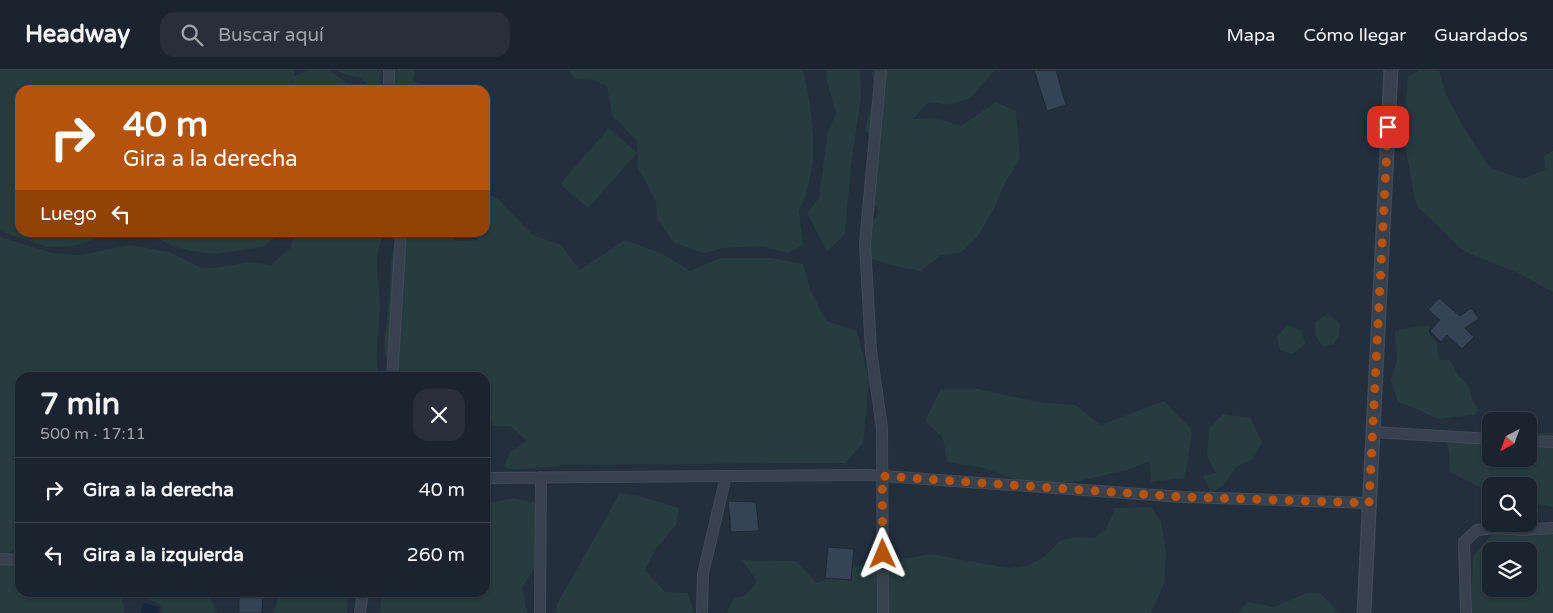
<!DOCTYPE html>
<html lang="es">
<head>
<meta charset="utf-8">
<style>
	:root { --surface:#1b232e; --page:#282f3a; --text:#f1f3f6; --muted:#a0a4aa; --line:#39404a }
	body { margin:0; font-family:"Varela Round",sans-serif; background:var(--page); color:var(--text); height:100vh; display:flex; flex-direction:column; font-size:19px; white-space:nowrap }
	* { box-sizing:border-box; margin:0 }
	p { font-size:16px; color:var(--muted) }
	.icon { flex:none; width:28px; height:28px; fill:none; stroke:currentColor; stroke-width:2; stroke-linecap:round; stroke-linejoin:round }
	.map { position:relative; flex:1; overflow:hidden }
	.details { position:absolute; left:15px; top:302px; width:475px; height:225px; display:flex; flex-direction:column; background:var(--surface); border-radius:15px; box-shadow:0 1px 4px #0004,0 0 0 1px var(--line) }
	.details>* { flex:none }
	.banner { position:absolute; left:15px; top:15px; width:475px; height:152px; border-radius:15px; box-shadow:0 1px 4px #0004,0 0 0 1px var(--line); background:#b45309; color:#fff; overflow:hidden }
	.needle { width:32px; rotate:221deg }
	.fabs { position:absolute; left:1482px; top:342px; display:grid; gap:10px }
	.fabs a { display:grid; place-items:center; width:55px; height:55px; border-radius:10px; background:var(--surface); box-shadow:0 1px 4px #0004,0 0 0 1px var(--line); font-size:25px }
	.pin { position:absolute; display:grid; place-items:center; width:42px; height:42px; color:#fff; margin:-21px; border-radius:10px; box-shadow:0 2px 8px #0006 }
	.me { position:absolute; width:55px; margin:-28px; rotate:359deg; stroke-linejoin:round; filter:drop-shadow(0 0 4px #0008) }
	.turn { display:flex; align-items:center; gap:18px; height:105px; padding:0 25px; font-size:22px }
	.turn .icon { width:65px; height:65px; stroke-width:2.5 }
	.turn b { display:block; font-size:35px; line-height:42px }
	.then { display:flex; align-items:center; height:48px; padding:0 25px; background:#0003; gap:10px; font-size:19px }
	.round { display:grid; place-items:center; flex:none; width:52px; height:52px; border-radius:15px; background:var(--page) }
	.headline { display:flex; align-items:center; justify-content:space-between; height:85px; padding:0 25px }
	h1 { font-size:30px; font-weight:700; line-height:38px }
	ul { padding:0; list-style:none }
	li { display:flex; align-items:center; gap:15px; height:65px; padding:0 25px; border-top:1px solid var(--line) }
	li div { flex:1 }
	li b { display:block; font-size:19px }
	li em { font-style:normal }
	header { display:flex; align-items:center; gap:30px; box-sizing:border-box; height:70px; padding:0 25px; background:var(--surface); border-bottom:1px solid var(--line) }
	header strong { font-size:24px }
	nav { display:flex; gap:28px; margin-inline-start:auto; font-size:18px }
	.search { width:350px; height:45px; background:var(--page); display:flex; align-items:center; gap:12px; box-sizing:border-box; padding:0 18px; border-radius:15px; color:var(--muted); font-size:19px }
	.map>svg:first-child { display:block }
	.green { fill:#263c3f; fill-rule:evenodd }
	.water { fill:#17263c }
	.building { fill:#364354; stroke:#1f2835 }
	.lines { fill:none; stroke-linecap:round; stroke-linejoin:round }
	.minor-casing { stroke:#414a57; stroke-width:12 }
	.tertiary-casing { stroke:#414a57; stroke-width:15 }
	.minor { stroke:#38414e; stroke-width:10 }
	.tertiary { stroke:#38414e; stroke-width:12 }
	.route { stroke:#b45309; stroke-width:9; stroke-dasharray:0 16.2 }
</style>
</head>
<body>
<header>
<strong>Headway</strong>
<div class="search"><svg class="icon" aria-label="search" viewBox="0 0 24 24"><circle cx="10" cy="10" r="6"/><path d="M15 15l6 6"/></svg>Buscar aquí</div>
<nav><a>Mapa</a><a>Cómo llegar</a><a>Guardados</a></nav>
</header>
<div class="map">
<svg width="1553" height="543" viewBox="0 0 1553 543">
	<rect width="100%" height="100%" fill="#242f3e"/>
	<path class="green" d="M0,0H295L294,6L310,0H328L352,16L367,20H292L293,9L289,20H20V162L116,163L73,176L48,177L0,161Z
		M338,0H381L379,18L367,14L360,8L341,3Z
		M394,0H415L413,10L430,20H391Z
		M569,0H803L810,33L813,65V91L807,123L799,141L803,175L788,183L762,176L723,178L704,183L674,173L657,149L656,131L638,98L637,71L612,45L607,16C602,14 597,11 592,10C579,7 577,16 569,0Z
		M827,0H860L861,28L851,95L845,164L827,182L807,143L819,128L828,61L836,44L826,7Z
		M872,0H995L970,28L950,35L929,32L913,49L935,48L961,56L996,32L1016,41L1020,89L1004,114L995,137L978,166L960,183L941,185L921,201L895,196L869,188V155L880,142L866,125L868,103L880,75L865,60L875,21Z
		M1420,0L1439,1L1446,24L1464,58L1490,98L1523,109L1545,100L1544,86L1553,81V222L1518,203L1470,184L1460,178L1418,137L1415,130L1403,64L1408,7Z
		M609,58L637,83L588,138L560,114Z
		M485,121L499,130L533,165L561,175L580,200L625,170L663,184L690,201L720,188H772L803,194L810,219L826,251L857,261L869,311L863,373L845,393L562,395C553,397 545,397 536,398C524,398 515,402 504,396L510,382L527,371L510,356H493L485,335V308L396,307C393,301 388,294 386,286C382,271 387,256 388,240C391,215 388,185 399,163H447L457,171L478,170L476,163L485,162Z
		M138,163L281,162V163L263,177L215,184L191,181L172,176L151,164Z
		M296,163H384C371,191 380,210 380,238C379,262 374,284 379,307L20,308V475L10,483L20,486V522L120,523L125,543H0V167L53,183L79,185L130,175L169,182L199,197L213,198L251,192L271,195L290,178Z
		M1328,244L1340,253L1339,266L1334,274L1323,277L1316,266L1315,252Z
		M1287,255L1301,261L1306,274L1292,284L1280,280L1277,267Z
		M1419,256H1429V264L1437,273L1439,290H1450L1458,305L1469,316L1472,330L1479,340L1474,345L1438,349L1419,340L1398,332L1391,310L1397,291L1395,261Z
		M941,319H978L1038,332L1075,335L1101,355L1164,331L1192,360L1185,408L1151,412L1150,391L1127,400L1080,411L1033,416L984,398L947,392L943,368L925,351Z
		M1223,344L1250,348L1262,372L1253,389L1236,397L1224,415L1211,423L1203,406L1216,403L1207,386L1209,358Z
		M1444,363L1491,366V389H1529V365L1537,363H1553V437L1529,432V416H1491V424L1472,413L1450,402L1449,381Z
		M620,423L639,426L679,438L676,455L656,479L645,500L665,522L688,523L694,543H556L557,534Z
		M513,428L539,433L540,489L522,518L527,543H380L382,523L485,522V431L495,432Z
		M1151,437L1161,451L1166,482L1164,514L1151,543H726L734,528L746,525L757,511L742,490L796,491L817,513L877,488H911L931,484L1008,498L1027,496L1044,487L1060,471L1075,467L1095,468L1107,457L1115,438Z
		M1529,453L1553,457V543H1471L1473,486L1494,462ZM1491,481H1529V519H1491Z
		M1319,522L1339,543H1237L1248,532L1274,537L1307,523Z
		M128,523H208L217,543H163L160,535L146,528Z
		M278,523H345L348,529L347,543H273L277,533Z"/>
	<path class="water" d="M143,533L160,537L158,543H141Z"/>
	<path class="building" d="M1034,0H1056L1066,35L1047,41Z
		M1439,228L1460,246L1471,238L1479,249L1465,258L1474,267L1462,279L1447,265L1441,272L1430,261L1440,250L1428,240Z
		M728,431L756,432L759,461L731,462Z
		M828,477L854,479L851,510L825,508Z
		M240,523L263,525L262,543H239V524Z"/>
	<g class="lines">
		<g class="minor-casing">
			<path id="minor" d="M389,0V20
				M881,0L865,174L871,281L882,358L883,543
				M392,308L401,162
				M1373,362L1491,369
				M1529,371L1553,372
				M485,408L868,405L1183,427L1369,433
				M0,489L20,490
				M360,543L363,522
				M540,543L541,407
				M702,543L703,504L726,406
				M1466,543L1464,472L1477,460L1494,458L1523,460L1553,458"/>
		</g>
		<g class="tertiary-casing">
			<path id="tertiary" d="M1364,543L1391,0"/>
		</g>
		<use href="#minor" class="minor"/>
		<use href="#tertiary" class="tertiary"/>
	</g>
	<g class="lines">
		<path class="route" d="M883,484L882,406L1183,427L1369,433L1388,57"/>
	</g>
</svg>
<div class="fabs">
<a><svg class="needle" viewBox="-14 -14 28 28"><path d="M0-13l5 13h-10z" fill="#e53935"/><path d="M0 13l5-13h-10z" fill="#a0a4aa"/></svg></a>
<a><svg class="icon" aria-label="search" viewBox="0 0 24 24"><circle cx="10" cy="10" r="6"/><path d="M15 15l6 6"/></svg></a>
<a><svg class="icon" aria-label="layers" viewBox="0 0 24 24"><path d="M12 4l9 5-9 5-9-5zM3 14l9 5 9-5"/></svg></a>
</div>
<div class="pin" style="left:1388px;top:57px;background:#d93025"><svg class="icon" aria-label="arrive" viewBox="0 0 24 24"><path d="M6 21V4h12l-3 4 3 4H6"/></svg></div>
<svg class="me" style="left:883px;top:484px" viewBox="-20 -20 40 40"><path d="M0-17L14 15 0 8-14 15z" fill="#b45309" stroke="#fff" stroke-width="4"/></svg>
<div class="banner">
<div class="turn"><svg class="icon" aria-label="right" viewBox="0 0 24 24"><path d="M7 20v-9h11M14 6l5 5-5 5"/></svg><div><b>40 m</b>Gira a la derecha</div></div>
<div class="then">Luego<svg class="icon" aria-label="left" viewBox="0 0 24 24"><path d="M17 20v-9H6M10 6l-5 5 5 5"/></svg></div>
</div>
<section class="details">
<div class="headline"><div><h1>7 min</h1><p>500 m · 17:11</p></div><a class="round"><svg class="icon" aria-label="close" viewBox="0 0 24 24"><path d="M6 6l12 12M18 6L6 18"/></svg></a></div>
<ul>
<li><svg class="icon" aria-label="right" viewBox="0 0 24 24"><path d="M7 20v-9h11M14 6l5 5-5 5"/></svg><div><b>Gira a la derecha</b></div><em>40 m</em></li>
<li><svg class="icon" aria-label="left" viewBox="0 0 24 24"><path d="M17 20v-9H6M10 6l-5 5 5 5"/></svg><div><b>Gira a la izquierda</b></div><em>260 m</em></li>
</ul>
</section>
</div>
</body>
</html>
